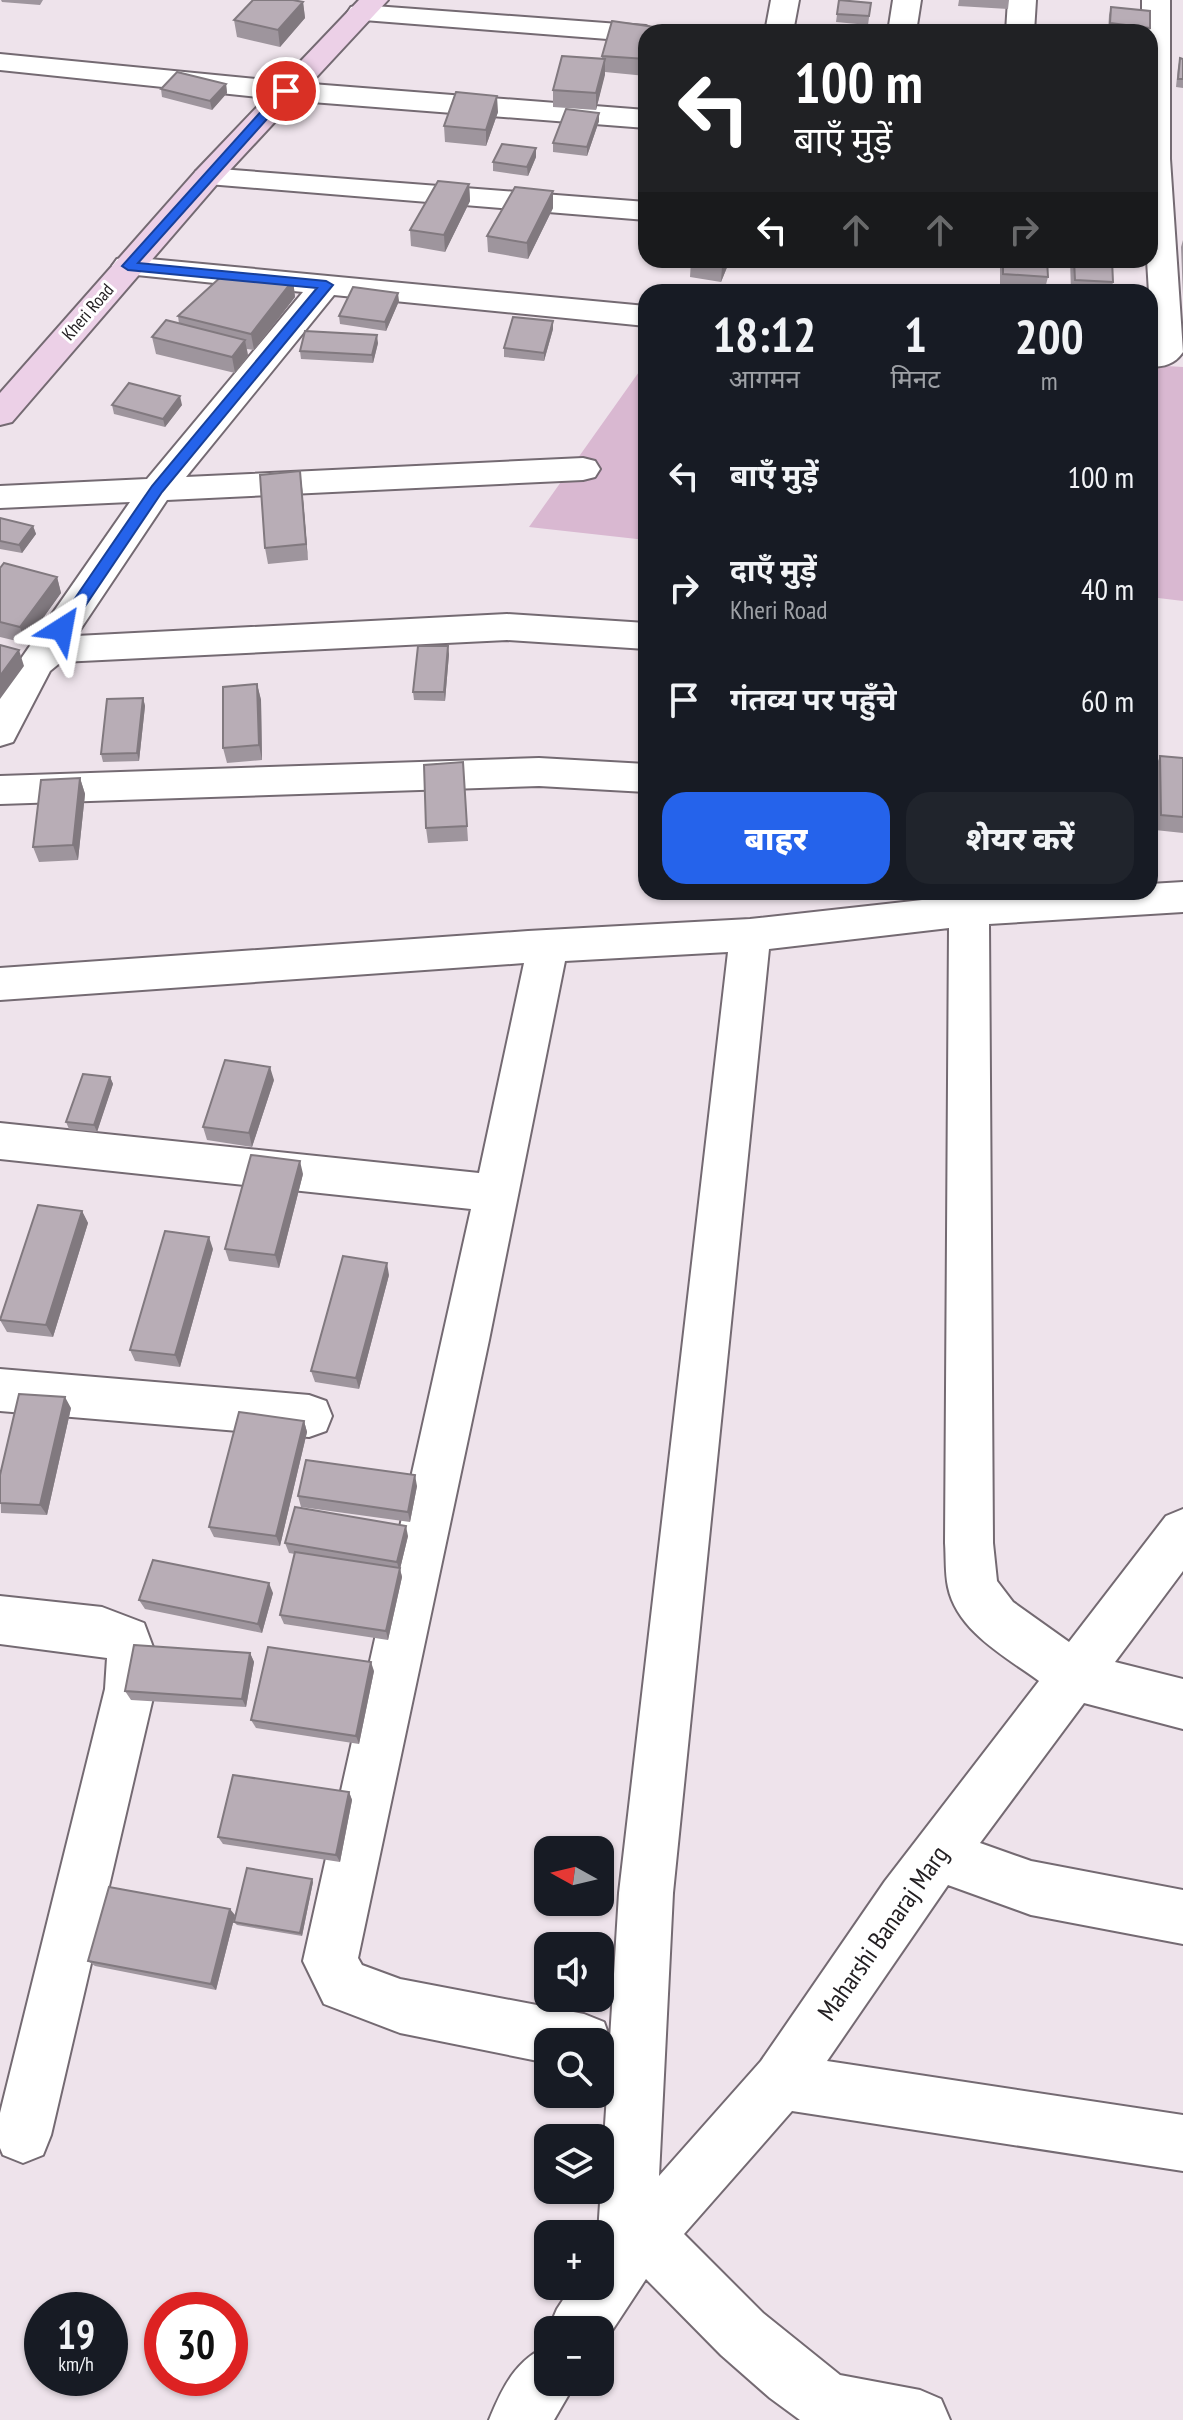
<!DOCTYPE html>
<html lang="hi">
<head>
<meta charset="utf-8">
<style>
	:root { --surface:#171b24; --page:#20242c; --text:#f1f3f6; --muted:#9ea1a6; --accent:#2563eb }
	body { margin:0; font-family:"PT Sans Narrow","Noto Sans Devanagari",sans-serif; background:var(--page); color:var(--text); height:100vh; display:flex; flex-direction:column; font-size:30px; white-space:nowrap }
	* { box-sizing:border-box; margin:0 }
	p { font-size:26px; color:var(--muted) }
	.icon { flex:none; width:44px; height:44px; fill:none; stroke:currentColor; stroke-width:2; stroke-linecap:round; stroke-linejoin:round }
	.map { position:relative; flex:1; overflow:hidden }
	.drawer { position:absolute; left:638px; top:284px; width:520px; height:616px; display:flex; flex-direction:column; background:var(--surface); border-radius:24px; box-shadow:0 2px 6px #0004 }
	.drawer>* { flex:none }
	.banner { position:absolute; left:638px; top:24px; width:520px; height:244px; border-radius:24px; box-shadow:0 2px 6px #0004; background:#202124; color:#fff; overflow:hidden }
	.needle { width:52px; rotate:278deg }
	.fabs { position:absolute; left:534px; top:1836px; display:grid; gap:16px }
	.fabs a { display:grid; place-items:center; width:80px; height:80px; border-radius:16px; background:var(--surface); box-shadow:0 2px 6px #0004; font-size:40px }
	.speed { position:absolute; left:24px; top:2292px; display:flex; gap:16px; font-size:40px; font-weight:700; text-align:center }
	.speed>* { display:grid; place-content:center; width:104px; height:104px; border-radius:50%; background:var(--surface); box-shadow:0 2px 6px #0004; line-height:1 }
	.speed small { font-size:20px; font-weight:400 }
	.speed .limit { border:12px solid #d22; background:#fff; color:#111 }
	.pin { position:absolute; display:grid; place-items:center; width:68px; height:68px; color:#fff; margin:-34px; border:4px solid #fff; border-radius:50%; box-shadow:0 2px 8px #0007 }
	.me { position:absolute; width:88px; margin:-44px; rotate:34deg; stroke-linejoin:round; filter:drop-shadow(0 0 6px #0008) }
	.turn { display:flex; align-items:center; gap:28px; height:168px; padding:0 24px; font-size:36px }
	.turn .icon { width:104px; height:104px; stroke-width:2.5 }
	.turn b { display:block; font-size:56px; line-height:68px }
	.lanes { display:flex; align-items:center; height:76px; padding:0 24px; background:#0003; justify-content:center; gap:40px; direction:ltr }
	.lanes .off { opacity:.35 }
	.eta { display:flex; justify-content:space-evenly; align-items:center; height:136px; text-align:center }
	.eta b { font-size:48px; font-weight:800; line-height:56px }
	.cta { display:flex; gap:16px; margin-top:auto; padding:16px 24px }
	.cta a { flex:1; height:92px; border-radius:24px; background:var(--accent); color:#fff; font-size:32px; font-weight:800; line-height:92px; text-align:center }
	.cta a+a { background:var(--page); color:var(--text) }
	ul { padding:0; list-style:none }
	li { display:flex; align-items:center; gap:24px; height:112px; padding:0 24px }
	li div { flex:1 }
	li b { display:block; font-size:30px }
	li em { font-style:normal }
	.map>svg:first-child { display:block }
	.green { fill:#d9b8d1 }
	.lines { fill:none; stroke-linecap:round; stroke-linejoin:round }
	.street-casing { stroke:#746a72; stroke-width:4 }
	.secondary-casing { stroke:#746a72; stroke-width:4 }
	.street { fill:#fff; fill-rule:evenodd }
	.secondary { fill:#ecd0e7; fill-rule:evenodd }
	.wall { fill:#9e959d }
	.shaded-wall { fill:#81797f }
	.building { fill:#b8adb6; stroke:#81797f; stroke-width:2 }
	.route { fill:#2563eb; stroke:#184099; stroke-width:2 }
	.labels { text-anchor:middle; stroke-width:6; stroke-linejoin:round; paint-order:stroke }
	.far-street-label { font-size:18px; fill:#242023; stroke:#fff }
	.near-street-label { font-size:26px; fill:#242023; stroke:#fff }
</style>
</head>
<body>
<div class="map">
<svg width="1183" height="2420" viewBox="0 0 1183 2420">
	<rect width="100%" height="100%" fill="#eee3eb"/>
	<path class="green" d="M646,362V540L529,527Z
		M1150,365L1183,367V601L1150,597Z"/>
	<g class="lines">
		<g class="street-casing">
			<path id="street" d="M771,0H799L793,32H765Z
				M893,0H921L916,32H888Z
				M1008,0H1036L1034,32H1006Z
				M1142,0H1170V159L1183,352C1175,364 1164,367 1150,367L1152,342L1147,260H1150V32H1142Z
				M361,5L646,26L659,32H646V42L351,19L347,13L351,7Z
				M0,54L286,82L646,110V128L286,100L0,70Z
				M207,168L646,202V220L196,183L192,177L196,171Z
				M128,257L646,306V326L334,295L186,477L583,458L595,461L600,469L595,477L583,480L167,500L76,636L507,614L646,623V649L507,640L61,662L50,671L13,742L0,746V697L18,663L130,502L0,508V486L147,479L303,292L117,273L112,266L117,259Z
				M539,758L646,764V792L539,786L0,804V776Z
				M1183,882V912L989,924L993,1543L997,1581L1013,1602L1069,1642L1166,1516L1183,1509V1571L1115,1662L1183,1679V1729L1084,1703L980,1843L1031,1861L1183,1890V1944L1031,1915L948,1885L827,2061L1183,2115V2171L792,2111L684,2234L763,2313L840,2375L920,2390L941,2399L950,2420H800L770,2398L721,2355L646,2279L600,2349V2330H548L557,2309L572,2286H600L598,2234L610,2047L600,2063V2042H548V2063L400,2033L324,2004L303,1961L471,1209L0,1159V1123L479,1173L524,963L0,1000V968L528,931L750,919L949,897V892H1150V884ZM949,928L945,1543C946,1557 945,1573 948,1587C957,1631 1006,1657 1039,1681L885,1881L761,2061L659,2176L673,1893L769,949ZM728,952L619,1893L610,2039L604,2022L584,2014L400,1979L362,1965L358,1958L489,1340L565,961Z
				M0,1369L309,1395L326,1401L332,1416L326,1431L309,1437L0,1411Z
				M0,1596L102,1607L144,1623L157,1658L155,1689L51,2135L43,2155L23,2163L3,2155L0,2148V2113L105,1689L107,1658L0,1644Z
				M548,2346V2382H576L554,2420H489C502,2388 516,2359 548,2346Z"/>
		</g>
		<g class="secondary-casing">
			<path id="secondary" d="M359,0H388L218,183L12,422L0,425V393L196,171Z"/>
		</g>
		<use href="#street" class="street"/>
		<use href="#secondary" class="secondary"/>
	</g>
	<path class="wall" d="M1,0H43L40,5L2,2Z
		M839,0L871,3L868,25L836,22Z
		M959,0H1009L1008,9L958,6Z
		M303,2L305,18L280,47L237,37L234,20Z
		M1111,7L1150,28L1149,32H1108L1109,15Z
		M646,32V76L605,72L596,110L553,107V90L602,59V56Z
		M1180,58L1183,59V88L1176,87L1178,67Z
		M226,84L227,93L212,110L162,97L161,89Z
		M498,112L486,146L445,142L444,126Z
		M599,113V121L587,156L553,152V143Z
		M536,148V157L528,176L493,171V162Z
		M469,184L470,201L445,252L411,246L410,230Z
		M553,191V208L528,259L488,252L487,236Z
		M1183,240V297L1181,247Z
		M691,260H730L721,282L690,277Z
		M1000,260H1047L1048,277L1044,292L1000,290Z
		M1070,260H1112L1113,282L1111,292H1071Z
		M293,280L295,297L254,350L247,349L248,356L235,373L156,354L152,337L179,324L178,316Z
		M399,301L386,331L340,324L339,316Z
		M553,321V329L544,361L504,357V348Z
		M378,343L373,363L301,359L300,351Z
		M112,405H182L165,427L114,414Z
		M302,487L308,560L268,564L265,548Z
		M0,518L33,526L36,534L22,553L0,549Z
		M0,567L57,577L61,593L25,643L0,637Z
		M449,654L445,701L414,700L413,692Z
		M257,684L261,700L262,760L227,763L223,748Z
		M143,698L145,706L139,761L103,762L101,754Z
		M1160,756L1183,758V833L1155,830L1154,771Z
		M463,762L468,841L428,843L426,828Z
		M80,778L85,794L78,860L39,862L33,847Z
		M110,1077L113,1084L97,1132L69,1129L66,1122Z
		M274,1080L252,1147L207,1140L203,1127Z
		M303,1174L279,1268L229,1261L225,1249Z
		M82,1211L88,1223L53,1337L7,1332L0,1320Z
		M213,1249L180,1367L135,1361L130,1350Z
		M389,1275L359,1389L315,1382L311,1371Z
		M71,1408L47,1515L1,1513L0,1475Z
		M304,1421L307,1432L280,1546L214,1537L209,1527Z
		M417,1486L410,1522L301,1507L298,1496Z
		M408,1536L400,1569L402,1577L388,1640L284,1624L280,1615L295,1554L289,1553L285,1543Z
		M273,1593L262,1633L145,1609L139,1600Z
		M250,1653L254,1662L246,1707L131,1700L125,1691Z
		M374,1671L359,1744L256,1728L251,1720Z
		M349,1792L352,1800L340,1862L223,1844L218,1837Z
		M313,1882L302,1936L237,1925L234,1922Z
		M235,1915L216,1990L95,1966L88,1961Z"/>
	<path class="shaded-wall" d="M303,2L305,18L280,47L278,30Z
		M605,59V75L596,110V93Z
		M226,84L227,93L212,110L210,101Z
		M497,96L498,112L486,146V130Z
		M599,113V121L587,156V147Z
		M536,148V157L528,176L527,167Z
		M469,184L470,201L445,252L444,235Z
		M553,191V208L528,259L527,243Z
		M725,260H730L721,282L722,266Z
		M293,280L295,297L254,350L251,334Z
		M398,293L399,301L386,331L385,322Z
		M553,321V329L544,361V353Z
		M377,335L378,343L373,363L372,355Z
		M245,340L248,356L235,373L232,357Z
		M180,396L182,405L165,427L163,419Z
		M300,471L302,487L308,560L306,544Z
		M33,526L36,534L22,553L19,545Z
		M57,577L61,593L25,643L20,627Z
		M448,646L449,654L445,701L444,692Z
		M19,650L24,666L0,699V676Z
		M257,684L261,700L262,760L259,745Z
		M143,698L145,706L139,761L137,753Z
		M80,778L85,794L78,860L73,845Z
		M270,1067L274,1080L252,1147L249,1133Z
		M110,1077L113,1084L97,1132L94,1125Z
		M300,1161L303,1174L279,1268L275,1255Z
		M82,1211L88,1223L53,1337L46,1325Z
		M209,1237L213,1249L180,1367L175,1355Z
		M387,1263L389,1275L359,1389L356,1378Z
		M65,1397L71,1408L47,1515L40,1505Z
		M304,1421L307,1432L280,1546L276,1536Z
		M415,1475L417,1486L410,1522L408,1512Z
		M406,1526L408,1536L400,1569L402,1577L388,1640L386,1631L399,1570L397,1562Z
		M269,1583L273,1593L262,1633L258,1624Z
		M250,1653L254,1662L246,1707L242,1699Z
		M371,1662L374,1671L359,1744L356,1736Z
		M349,1792L352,1800L340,1862L336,1855Z
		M312,1879L313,1882L302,1936L300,1933Z
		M230,1909L235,1915L216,1990L211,1984Z"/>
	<path class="building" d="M253,0H293L303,2L278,30L234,20Z
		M839,0L871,3L869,16L837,14Z
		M1111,7L1150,11V28L1110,23Z
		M612,21L669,29V32H646V59L602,56Z
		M562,56L605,59L596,93L553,90Z
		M1180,58L1183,59V79H1178Z
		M177,72L226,84L210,101L161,89Z
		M456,92L497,96L486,130L444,126Z
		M566,109L599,113L587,147L553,143Z
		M502,144L536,148L527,167L493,162Z
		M438,181L469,184L444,235L410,230Z
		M515,187L553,191L527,243L487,236Z
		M691,260H725L722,266Z
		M1003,260H1047L1048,277L1003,274Z
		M1074,260H1112L1113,282L1075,280Z
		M224,274L293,280L251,334L178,316Z
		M353,287L398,293L385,322L339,316Z
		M513,317L553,321L544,353L504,348Z
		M166,320L245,340L232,357L152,337Z
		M305,331L377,335L372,355L300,351Z
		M129,383L180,396L163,419L112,405Z
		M300,471L306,544L265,548L260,475Z
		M0,518L33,526L19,545L0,541Z
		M4,563L57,577L20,627L0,622V568Z
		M0,645L19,650L0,676Z
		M418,646H448L444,692H413Z
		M257,684L259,745L223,748V687Z
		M143,698L137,753L101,754L107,699Z
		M1160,756L1183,758V817L1161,815Z
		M463,762L467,826L426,828L424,765Z
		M80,778L73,845L33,847L41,780Z
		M225,1060L270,1067L249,1133L203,1127Z
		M83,1074L110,1077L94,1125L66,1122Z
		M251,1155L300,1161L275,1255L225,1249Z
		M38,1205L82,1211L46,1325L0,1320Z
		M165,1231L209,1237L175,1355L130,1350Z
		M343,1256L387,1263L356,1378L311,1371Z
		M19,1394L65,1397L40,1505L0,1503V1475Z
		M239,1412L304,1421L276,1536L209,1527Z
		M306,1460L415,1475L408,1512L298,1496Z
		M295,1507L406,1526L397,1562L285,1543Z
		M295,1552L400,1568L386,1631L280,1615Z
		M153,1560L269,1583L258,1624L139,1600Z
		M134,1645L250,1653L242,1699L125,1691Z
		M268,1647L371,1662L356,1736L251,1720Z
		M233,1775L349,1792L336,1855L218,1837Z
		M247,1868L312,1879L300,1933L234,1922Z
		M109,1887L230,1909L211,1984L88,1961Z"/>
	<path class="route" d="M282,88L292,91L138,263L326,281L333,285L162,492L67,633H56V626L152,486L317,288L128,270L122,266Z"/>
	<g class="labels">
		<g class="far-street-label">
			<text transform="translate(88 312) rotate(-49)" y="6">Kheri Road</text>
		</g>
		<g class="near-street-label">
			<text transform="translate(883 1933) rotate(-55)" y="9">Maharshi Banaraj Marg</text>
		</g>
	</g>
</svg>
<div class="fabs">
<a><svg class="needle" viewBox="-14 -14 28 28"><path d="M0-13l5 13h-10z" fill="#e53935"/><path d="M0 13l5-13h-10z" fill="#9ea1a6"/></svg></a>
<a><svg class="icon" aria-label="sound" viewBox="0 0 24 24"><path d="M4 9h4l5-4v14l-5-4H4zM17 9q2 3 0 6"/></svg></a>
<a><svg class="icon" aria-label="search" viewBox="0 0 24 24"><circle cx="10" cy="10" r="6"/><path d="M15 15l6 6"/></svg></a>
<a><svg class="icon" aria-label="layers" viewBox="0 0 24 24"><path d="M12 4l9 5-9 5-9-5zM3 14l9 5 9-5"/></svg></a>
<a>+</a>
<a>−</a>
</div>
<div class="speed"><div>19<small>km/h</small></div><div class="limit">30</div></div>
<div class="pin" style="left:286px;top:91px;background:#d93025"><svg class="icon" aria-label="arrive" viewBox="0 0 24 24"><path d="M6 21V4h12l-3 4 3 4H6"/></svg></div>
<svg class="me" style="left:62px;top:629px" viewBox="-20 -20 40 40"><path d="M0-17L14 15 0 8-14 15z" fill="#2563eb" stroke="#fff" stroke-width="4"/></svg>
<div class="banner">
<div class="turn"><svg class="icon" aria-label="left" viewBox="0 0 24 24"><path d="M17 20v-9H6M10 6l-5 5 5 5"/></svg><div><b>100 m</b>बाएँ मुड़ें</div></div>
<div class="lanes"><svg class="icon" aria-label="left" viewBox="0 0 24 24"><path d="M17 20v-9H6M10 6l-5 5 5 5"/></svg><svg class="icon off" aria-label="ahead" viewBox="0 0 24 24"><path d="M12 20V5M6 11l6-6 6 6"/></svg><svg class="icon off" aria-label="ahead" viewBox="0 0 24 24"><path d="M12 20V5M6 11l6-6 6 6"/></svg><svg class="icon off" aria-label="right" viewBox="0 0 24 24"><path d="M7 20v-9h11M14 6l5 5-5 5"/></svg></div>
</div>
<section class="drawer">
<div class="eta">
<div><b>18:12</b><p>आगमन</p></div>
<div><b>1</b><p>मिनट</p></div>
<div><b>200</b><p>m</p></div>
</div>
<ul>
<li><svg class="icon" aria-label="left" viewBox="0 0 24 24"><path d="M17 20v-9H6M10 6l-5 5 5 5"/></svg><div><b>बाएँ मुड़ें</b></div><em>100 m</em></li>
<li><svg class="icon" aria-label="right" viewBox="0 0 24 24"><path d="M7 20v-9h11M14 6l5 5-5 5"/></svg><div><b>दाएँ मुड़ें</b><p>Kheri Road</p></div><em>40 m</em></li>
<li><svg class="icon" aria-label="arrive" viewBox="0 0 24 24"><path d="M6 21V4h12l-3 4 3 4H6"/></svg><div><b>गंतव्य पर पहुँचे</b></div><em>60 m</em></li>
</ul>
<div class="cta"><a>बाहर</a><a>शेयर करें</a></div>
</section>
</div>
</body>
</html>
